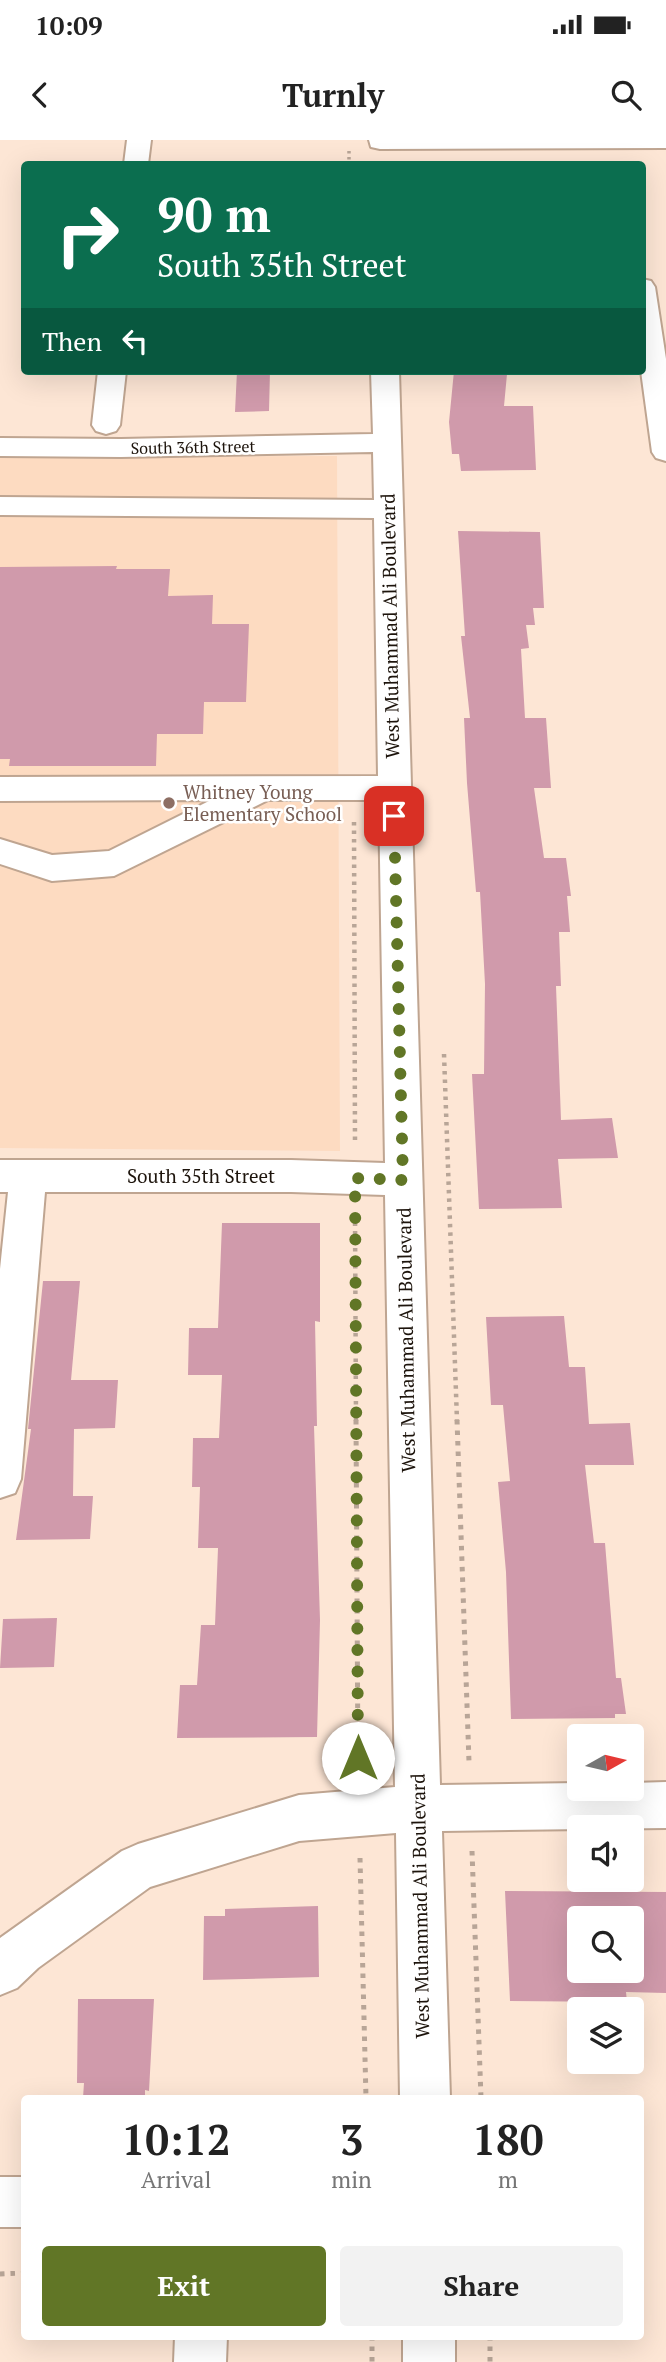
<!DOCTYPE html>
<html lang="en">
<head>
<meta charset="utf-8">
<style>
	:root { --surface:#fff; --page:#f2f2f2; --text:#222; --muted:#767676; --accent:#617626 }
	body { margin:0; font-family:"PT Serif",serif; background:var(--page); color:var(--text); height:100vh; display:flex; flex-direction:column; font-size:26px; white-space:nowrap }
	* { box-sizing:border-box; margin:0 }
	p { font-size:23px; color:var(--muted) }
	.icon { flex:none; width:38px; height:38px; fill:none; stroke:currentColor; stroke-width:2; stroke-linecap:round; stroke-linejoin:round }
	.map { position:relative; flex:1; overflow:hidden }
	.side { position:absolute; left:21px; top:1955px; width:623px; height:245px; display:flex; flex-direction:column; background:var(--surface); border-radius:7px; box-shadow:0 7px 28px #0002 }
	.side>* { flex:none }
	.hud { position:absolute; left:21px; top:21px; width:625px; height:214px; border-radius:7px; box-shadow:0 7px 28px #0002; background:#0b6e4f; color:#fff; overflow:hidden }
	.needle { width:46px; rotate:82deg }
	.controls { position:absolute; left:567px; top:1584px; display:grid; gap:14px }
	.controls a { display:grid; place-items:center; width:77px; height:77px; border-radius:7px; background:var(--surface); box-shadow:0 7px 28px #0002; font-size:35px }
	.pin { position:absolute; display:grid; place-items:center; width:60px; height:60px; color:#fff; margin:-30px; border-radius:14px; box-shadow:0 4px 10px #0006 }
	.me { position:absolute; width:77px; margin:-38px; rotate:0deg; stroke-linejoin:round; filter:drop-shadow(0 0 5px #0008) }
	.turn { display:flex; align-items:center; gap:24px; height:147px; padding:0 21px; font-size:32px }
	.turn .icon { width:91px; height:91px; stroke-width:2.5 }
	.turn b { display:block; font-size:49px; line-height:60px }
	.then { display:flex; align-items:center; height:66px; padding:0 21px; background:#0003; gap:14px; font-size:26px }
	.eta { display:flex; justify-content:space-evenly; align-items:center; height:119px; text-align:center }
	.eta b { font-size:42px; font-weight:600; line-height:49px }
	.button { display:flex; gap:14px; margin-top:auto; padding:14px 21px }
	.button a { flex:1; height:80px; border-radius:7px; background:var(--accent); color:#fff; font-size:28px; font-weight:600; line-height:80px; text-align:center }
	.button a+a { background:var(--page); color:var(--text) }
	.status { display:flex; justify-content:space-between; align-items:center; height:49px; padding:0 35px; background:var(--surface); direction:ltr }
	.status svg { height:19px; fill:currentColor }
	header { display:flex; justify-content:space-between; align-items:center; height:91px; padding:0 21px; background:var(--surface); font-size:32px; font-weight:600 }
	.map>svg:first-child { display:block }
	.built { fill:#fddbc1 }
	.building { fill:#d09aab; fill-rule:evenodd }
	.lines { fill:none; stroke-linecap:round; stroke-linejoin:round }
	.minor-casing { stroke:#bfa591; stroke-width:4 }
	.path-far2 { stroke:#b8a597; stroke-width:3.5; stroke-dasharray:2.5 3.5; stroke-linecap:butt }
	.path-far1 { stroke:#b8a597; stroke-width:4.5; stroke-dasharray:3.5 5; stroke-linecap:butt }
	.path { stroke:#b8a597; stroke-width:5; stroke-dasharray:4.5 6; stroke-linecap:butt }
	.minor { fill:#fff; fill-rule:evenodd }
	.route { stroke:#617626; stroke-width:12; stroke-dasharray:0 21.6 }
	.education-dot { fill:#8d6e63; stroke:#fff; stroke-width:2.5 }
	.labels { text-anchor:middle; stroke-width:5; stroke-linejoin:round; paint-order:stroke }
	.far-street-label { font-size:16px; fill:#1d140c; stroke:#fff }
	.street-label { font-size:19px; fill:#1d140c; stroke:#fff }
	.education-label { font-size:19px; fill:#785e54; stroke:#fff; text-anchor:start }
</style>
</head>
<body>
<div class="status"><b>10:09</b><svg viewBox="0 0 49 12"><path d="M0 12V9h3v3zM5 12V6h3v6zM10 12V3h3v9zM15 12V0h3v12zM26 1h20v11H26zM47 4h2v5h-2z"/></svg></div>
<header><svg class="icon" aria-label="back" viewBox="0 0 24 24"><path d="M15 5l-7 7 7 7"/></svg>Turnly<svg class="icon" aria-label="search" viewBox="0 0 24 24"><circle cx="10" cy="10" r="6"/><path d="M15 15l6 6"/></svg></header>
<div class="map">
<svg width="666" height="2222" viewBox="0 0 666 2222">
	<rect width="100%" height="100%" fill="#fde6d5"/>
	<path class="built" d="M337,316L340,1011L0,1008V317Z"/>
	<path class="building" d="M237,231H270L269,271L235,272Z
		M454,231L507,234L504,266H533L536,330L461,331L459,314H452L449,282Z
		M458,391L540,392L544,468H533L535,485H526L529,508L521,509L525,578H546L551,648H534L544,718H566L571,756H567L570,792H559L561,846H556L561,980L612,978L618,1018L558,1019L562,1068L479,1069L472,934H484L485,844L480,752H476L467,643L464,578H470L461,496H465Z
		M117,426L116,429H170L168,456L213,455L212,484H249L246,562H204L203,594H157L156,626H9L10,619H0V427Z
		M222,1083H320V1182L315,1181L317,1286H314L320,1480L317,1597L177,1598L180,1545H197L201,1485H215L218,1408H198L200,1347H192L193,1298H219L222,1235H188L189,1188H218Z
		M43,1141H80L71,1240H118L115,1288L74,1289L73,1356H93L90,1399L16,1400L31,1289H28Z
		M564,1176L569,1227H585L589,1284L630,1283L634,1325H585L594,1403H605L616,1538H621L626,1574H615V1578L511,1579L506,1432L498,1342L510,1341L503,1265H491L486,1177Z
		M57,1478L54,1527L0,1528L3,1479Z
		M505,1751L666,1752V1853L626,1852L627,1862L510,1861ZM579,1778H632V1830H579Z
		M318,1766L319,1837L203,1840L204,1776H225V1769Z
		M78,1859H154L149,1951L145,1950V1958H83L84,1943H77Z"/>
	<g class="lines">
		<g class="minor-casing">
			<path id="minor" d="M127,0H151L148,24H124Z
				M369,0H666V8L380,9L371,7Z
				M642,139L651,141L655,147L666,219V321L656,318L652,312L641,231Z
				M98,231H126L120,285L116,291L106,294L96,291L92,285Z
				M371,231H399L440,1645L579,1643V1648H632V1643L666,1642V1688L442,1691L450,1958H400L396,1693L299,1701L150,1747L38,1828L17,1848L0,1855V1798L122,1711L138,1704L299,1655L395,1647L385,1055L291,1052H45L21,1339L15,1353L0,1358V1129L8,1052H0V1020H291L385,1023L379,660H268L114,736L52,741L0,724V699L52,715L109,711L211,660L0,661V637L378,636L374,378L0,375V357L374,360L373,312L121,317L0,316V298L121,299L373,294Z
				M0,2037H24V2087H0Z
				M175,2196H227L226,2222H174Z
				M403,2196H455V2222H403Z"/>
		</g>
		<path class="path-far2" d="M349,11V24"/>
		<path class="path-far1" d="M354,682L355,1002
			M444,914L457,1281
			M355,1074L356,1281"/>
		<path class="path" d="M356,1280L358,1628
			M457,1280L469,1622
			M472,1711L481,1958
			M360,1718L366,1958
			M0,2134L24,2133
			M372,2196V2222
			M490,2196V2222"/>
		<use href="#minor" class="minor"/>
	</g>
	<g class="lines">
		<path class="route" d="M358,1618L355,1038L403,1040L394,676"/>
	</g>
	<circle class="education-dot" cx="169" cy="663" r="7"/>
	<g class="labels">
		<g class="far-street-label">
			<text transform="translate(193 307) rotate(-1)" y="6">South 36th Street</text>
		</g>
		<g class="street-label">
			<text transform="translate(390 486) rotate(-91)" y="7">West Muhammad Ali Boulevard</text>
			<text x="201" y="1043">South 35th Street</text>
			<text transform="translate(406 1200) rotate(-91)" y="7">West Muhammad Ali Boulevard</text>
			<text transform="translate(420 1766) rotate(-91)" y="7">West Muhammad Ali Boulevard</text>
		</g>
		<g class="education-label">
			<text x="183" y="659">Whitney Young<tspan x="183" dy="22">Elementary School</tspan></text>
		</g>
	</g>
</svg>
<div class="controls">
<a><svg class="needle" viewBox="-14 -14 28 28"><path d="M0-13l5 13h-10z" fill="#e53935"/><path d="M0 13l5-13h-10z" fill="#767676"/></svg></a>
<a><svg class="icon" aria-label="sound" viewBox="0 0 24 24"><path d="M4 9h4l5-4v14l-5-4H4zM17 9q2 3 0 6"/></svg></a>
<a><svg class="icon" aria-label="search" viewBox="0 0 24 24"><circle cx="10" cy="10" r="6"/><path d="M15 15l6 6"/></svg></a>
<a><svg class="icon" aria-label="layers" viewBox="0 0 24 24"><path d="M12 4l9 5-9 5-9-5zM3 14l9 5 9-5"/></svg></a>
</div>
<div class="pin" style="left:394px;top:676px;background:#d93025"><svg class="icon" aria-label="arrive" viewBox="0 0 24 24"><path d="M6 21V4h12l-3 4 3 4H6"/></svg></div>
<svg class="me" style="left:358px;top:1618px" viewBox="-20 -20 40 40"><circle r="19" fill="#fff"/><path d="M0-13L10 11 0 6-10 11z" fill="#617626"/></svg>
<div class="hud">
<div class="turn"><svg class="icon" aria-label="right" viewBox="0 0 24 24"><path d="M7 20v-9h11M14 6l5 5-5 5"/></svg><div><b>90 m</b>South 35th Street</div></div>
<div class="then">Then<svg class="icon" aria-label="left" viewBox="0 0 24 24"><path d="M17 20v-9H6M10 6l-5 5 5 5"/></svg></div>
</div>
<section class="side">
<div class="eta">
<div><b>10:12</b><p>Arrival</p></div>
<div><b>3</b><p>min</p></div>
<div><b>180</b><p>m</p></div>
</div>
<div class="button"><a>Exit</a><a>Share</a></div>
</section>
</div>
</body>
</html>
